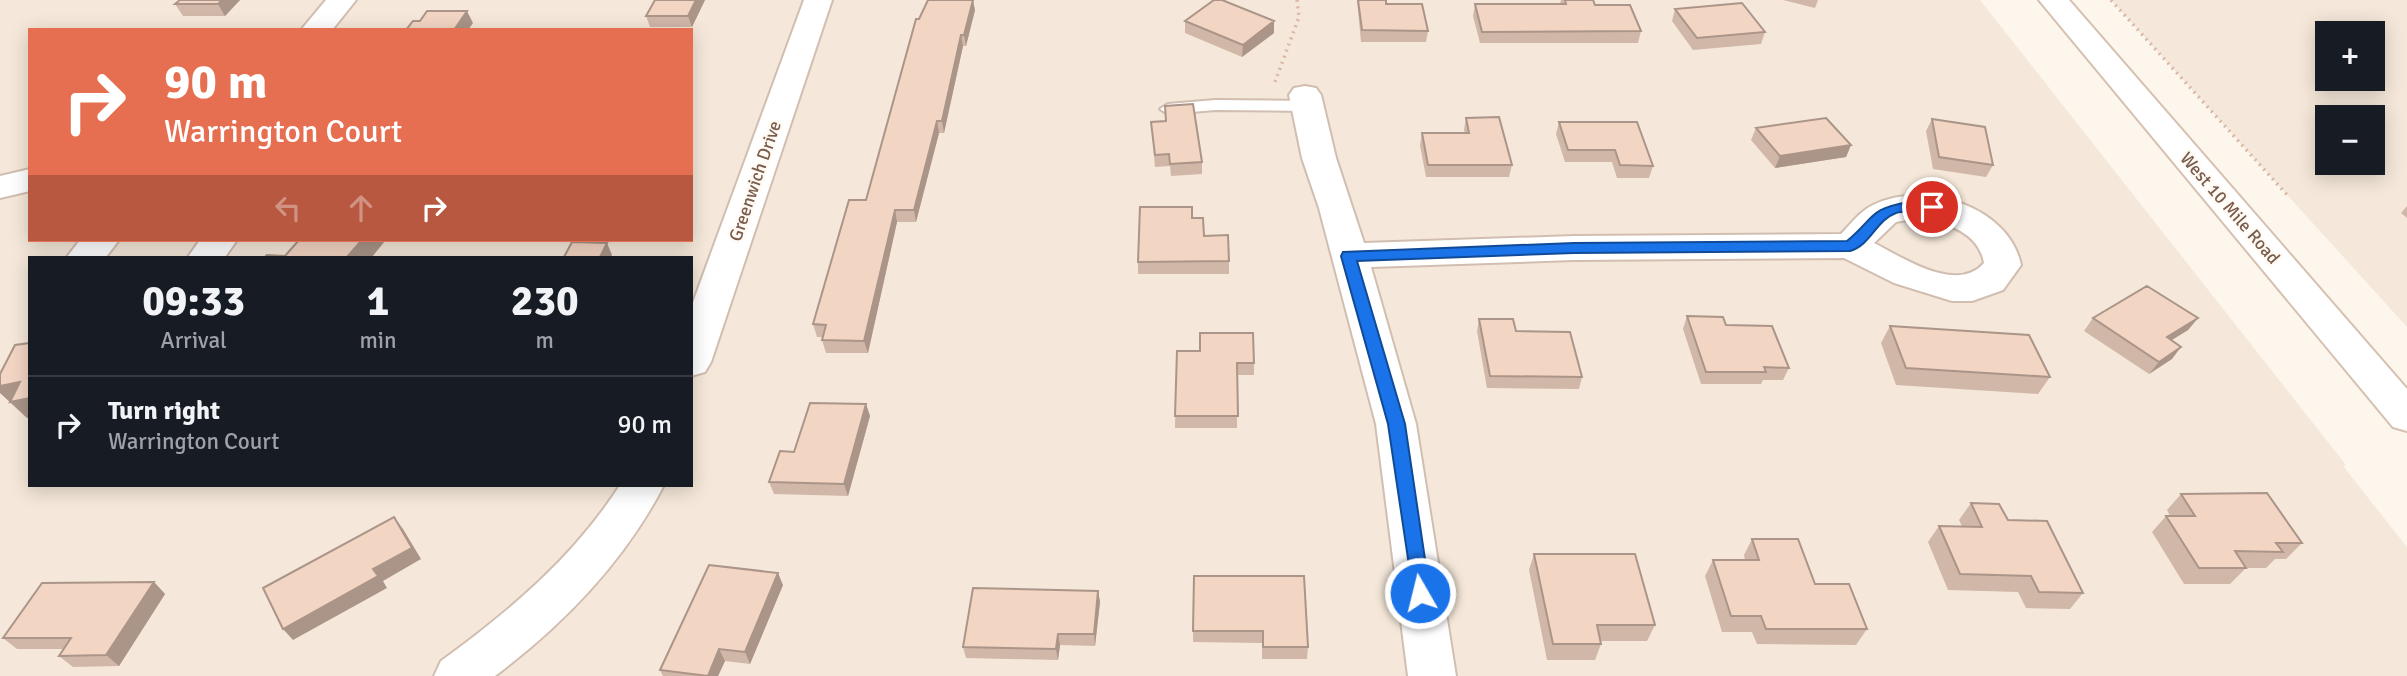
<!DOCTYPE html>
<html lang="en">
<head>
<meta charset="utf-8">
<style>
	:root { --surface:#171b24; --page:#20242c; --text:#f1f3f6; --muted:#9ea1a6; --line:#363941 }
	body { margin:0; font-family:Signika,sans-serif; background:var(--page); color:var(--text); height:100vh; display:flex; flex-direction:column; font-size:26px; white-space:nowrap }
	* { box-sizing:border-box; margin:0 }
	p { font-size:23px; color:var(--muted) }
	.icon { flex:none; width:38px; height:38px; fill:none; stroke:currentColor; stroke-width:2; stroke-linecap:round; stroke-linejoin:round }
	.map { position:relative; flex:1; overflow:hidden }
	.drawer { position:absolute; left:28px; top:256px; width:665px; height:231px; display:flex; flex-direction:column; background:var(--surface); border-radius:0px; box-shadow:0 4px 18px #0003 }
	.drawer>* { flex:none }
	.guide { position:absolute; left:28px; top:28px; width:665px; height:214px; border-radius:0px; box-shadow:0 4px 18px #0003; background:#e76f51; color:#fff; overflow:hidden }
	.buttons { position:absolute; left:2315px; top:21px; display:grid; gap:14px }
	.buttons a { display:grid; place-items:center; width:70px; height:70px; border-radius:0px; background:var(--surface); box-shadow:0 4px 18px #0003; font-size:35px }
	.pin { position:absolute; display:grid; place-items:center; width:60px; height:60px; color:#fff; margin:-30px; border:4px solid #fff; border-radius:50%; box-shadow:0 2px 7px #0007 }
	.me { position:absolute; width:77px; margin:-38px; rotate:352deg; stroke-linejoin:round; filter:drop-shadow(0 0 5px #0008) }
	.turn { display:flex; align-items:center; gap:24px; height:147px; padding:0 21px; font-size:32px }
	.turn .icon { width:91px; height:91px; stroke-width:2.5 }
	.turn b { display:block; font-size:49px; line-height:60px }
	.lanes { display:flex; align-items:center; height:66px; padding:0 21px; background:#0003; justify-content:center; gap:35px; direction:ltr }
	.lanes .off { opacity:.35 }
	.eta { display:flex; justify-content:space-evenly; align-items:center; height:119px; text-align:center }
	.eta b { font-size:42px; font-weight:700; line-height:49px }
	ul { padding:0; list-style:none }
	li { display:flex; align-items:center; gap:21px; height:98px; padding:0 21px; border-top:2px solid var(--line) }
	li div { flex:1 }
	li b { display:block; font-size:26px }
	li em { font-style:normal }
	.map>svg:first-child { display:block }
	.residential { fill:#f5e8da; fill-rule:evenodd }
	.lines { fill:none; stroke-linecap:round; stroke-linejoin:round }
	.lane-casing { stroke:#d1beb0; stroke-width:4 }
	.street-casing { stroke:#d1beb0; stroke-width:4 }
	.secondary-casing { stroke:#d6c0b0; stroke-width:4 }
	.path { stroke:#d9b8a5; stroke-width:3.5; stroke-dasharray:2 4.5; stroke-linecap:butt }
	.lane { fill:#fff; fill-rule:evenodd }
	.street { fill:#fff; fill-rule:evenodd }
	.secondary { fill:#fff; fill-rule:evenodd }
	.wall { fill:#d1b7a8 }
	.shaded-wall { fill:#aa9588 }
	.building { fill:#f3d5c3; stroke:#aa9588; stroke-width:2 }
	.route { fill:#1a73e8; stroke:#114b97; stroke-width:2 }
	.labels { text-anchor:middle; stroke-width:5; stroke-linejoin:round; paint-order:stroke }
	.street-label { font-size:18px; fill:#7a5c4d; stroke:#fffaf3 }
</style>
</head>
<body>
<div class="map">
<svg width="2407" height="676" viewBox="0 0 2407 676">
	<rect width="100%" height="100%" fill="#fdf6ec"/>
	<path class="residential" d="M0,0H1980L2346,465L2343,466L2407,547V676H0ZM30,30H691V240H30ZM30,257H691V485H30Z
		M2111,0H2407V327L2289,197ZM2328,33H2373V79H2328ZM2328,117H2373V163H2328Z"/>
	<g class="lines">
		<g class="lane-casing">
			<path id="lane" d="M1215,100L1307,101L1315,106L1307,111L1215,110L1168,114L1160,109L1168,104Z"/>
		</g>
		<g class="street-casing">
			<path id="street" d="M326,0H356L332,30H301Z
				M804,0H832L711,362L705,372L691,376V308Z
				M1305,86L1316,88L1321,95L1336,158L1364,243L1574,236L1841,234C1851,224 1860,211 1873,205C1924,180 2009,206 2021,265L2003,290L1972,301H1952L1894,283L1844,258L1574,260L1371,267L1416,424L1456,676H1408L1376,424L1319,208L1302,158L1289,95L1294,88ZM1918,218C1945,222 1979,232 1984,263C1957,294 1903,258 1874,243L1896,222Z
				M30,169V191L0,198V176Z
				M80,240H119L106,257H67Z
				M200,240H237L225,257H188Z
				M620,485H664C624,562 564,624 495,676H434L441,661C510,611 574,557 620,485Z"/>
		</g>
		<g class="secondary-casing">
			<path id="secondary" d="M2039,0H2069L2407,389V431L2393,427Z"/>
		</g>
		<path class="path" d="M2111,0L2289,197
			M1275,82L1299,17L1297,0"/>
		<use href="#lane" class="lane"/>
		<use href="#street" class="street"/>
		<use href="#secondary" class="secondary"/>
	</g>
	<path class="wall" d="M240,0L225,16H183L175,4Z
		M705,0L692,27H650L646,16Z
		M1357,0H1386V4L1428,31L1426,42H1361Z
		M1561,0H1593L1595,5L1641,31L1638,43H1480L1473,16L1475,4H1560Z
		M1783,0H1818L1815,8Z
		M1675,9L1765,32L1761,44L1693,50L1672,21Z
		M975,10L966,46H963L944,133H939L916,222H897L868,353H826L822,340L823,337H817L813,324L866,200Z
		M1185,21H1274V33L1242,57L1185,33Z
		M1165,106L1202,162V174L1171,176L1170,166L1155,167L1151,122H1165Z
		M1466,118L1512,165L1509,177H1426L1420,145L1422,133H1465L1464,130Z
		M1932,119L1993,165L1986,177L1933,169L1926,131Z
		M1559,122L1653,166L1649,178H1617L1612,162H1565L1556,134Z
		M1756,128L1851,145L1846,157L1775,168L1751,140Z
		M2407,206V218L2401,213Z
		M1192,218L1204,236L1229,261V274H1138V262Z
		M1687,316L1726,325L1789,368L1783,380H1763L1761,384H1701L1683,329Z
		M2093,318H2198L2188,330L2172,340V359L2149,374L2084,331Z
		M1479,319L1516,331L1582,377L1579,389L1487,388L1477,331Z
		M1890,326L2050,377L2038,394L1896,385L1881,343Z
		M1177,351L1254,363V375H1237V428H1175Z
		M866,404L870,416L848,496L774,494L769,482L794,452Z
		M2181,494L2302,543L2286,559H2275L2266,568H2246L2230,584H2184L2152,532L2166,516H2170L2167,510Z
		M1971,503L2008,520L2083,593L2070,609L2026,608L2018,592L1948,590L1928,542L1939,526H1962L1959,520Z
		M1752,539L1815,584L1867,629L1856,645L1757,644L1752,632H1722L1705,576L1713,560H1745L1744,555Z
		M1534,554L1655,625L1647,641H1600L1601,644L1595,660H1547L1529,570Z
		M1194,576L1308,647L1307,659H1262V643L1193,642Z
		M154,582L165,594L119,666L73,667L59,656L64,649H17L3,638Z
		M783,585L750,664L725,661L718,676H663L660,670Z
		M1098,591L1100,602L1095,646L1060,645L1058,660L966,658L963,647Z"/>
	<path class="shaded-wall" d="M222,0H240L225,16L218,4Z
		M696,0H705L692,27L688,16Z
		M973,0L975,10L966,46L964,35Z
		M467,11L473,23L468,30H454Z
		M1274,21V33L1242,57L1243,45Z
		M961,35L963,46L944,133L942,121Z
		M937,121L939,133L916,222L914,210Z
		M1851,145L1846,157L1775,168L1780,156Z
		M895,210L897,222L868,353L864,341Z
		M362,240H384L385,241L372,257H347Z
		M607,243L612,255L611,257H600Z
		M2198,318L2188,330L2157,349L2167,337Z
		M2181,347L2172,359L2149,374L2159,362Z
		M20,382L30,392V418H27L0,393V386Z
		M866,404L870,416L848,496L844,484Z
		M394,517L403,529L421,559L383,581L387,588L293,640L283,629L373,569Z
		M778,573L783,585L750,664L745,652Z
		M154,582L165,594L119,666L106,655Z
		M1098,591L1100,602L1095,646L1094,634Z
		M1058,634L1060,645L1058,660L1056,649Z
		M719,649L725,661L718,676H708Z"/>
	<path class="building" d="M180,0H222L218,4H175Z
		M655,0H696L688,16H646Z
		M928,0H973L964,35H961L942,121H937L914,210H895L864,341L822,340L826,325L813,324L849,200H866L916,19H919Z
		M1214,0H1222L1274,21L1243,45L1185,21Z
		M1358,0H1386V4H1422L1428,31L1362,30Z
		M1565,0H1593L1595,5H1630L1641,31L1482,32L1475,4H1566Z
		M1742,3L1765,32L1697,38L1675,9Z
		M427,11H467L454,30H406L413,21H420Z
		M1193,104L1202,162L1170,164L1169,154L1155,155L1151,122L1166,121L1165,106Z
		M1499,117L1512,165H1428L1422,133H1469L1466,118Z
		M1826,118L1851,145L1780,156L1756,128Z
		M1932,119L1985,127L1993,165L1939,157Z
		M1559,122H1637L1653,166L1620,165L1615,150H1568Z
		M1140,207H1192V218H1203L1204,236L1228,235L1229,261L1138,262Z
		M299,240H362L347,257H265L267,255L285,256Z
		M572,242L607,243L600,257H564Z
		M2147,286L2198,318L2167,337L2181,347L2159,362L2093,318Z
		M1687,316L1723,317L1726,325L1772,326L1789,368L1764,367L1766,372H1706Z
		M1479,319H1513L1516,331L1570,332L1582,377L1490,376Z
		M1890,326L2029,335L2050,377L1906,368Z
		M1200,333H1253L1254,363H1237L1238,416H1175L1177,351H1200Z
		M30,343V398L10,402L20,382L0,386V374L15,345Z
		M810,403L866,404L844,484L769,482L780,451L794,452Z
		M2267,493L2302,543H2276L2283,552L2235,551L2246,568H2199L2166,516H2195L2181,494Z
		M1971,503L1999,504L2008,520L2047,521L2083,593L2039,592L2031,576L1960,574L1939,526L1982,527Z
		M394,517L412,548L373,569L378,576L283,629L263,588Z
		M1752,539H1798L1815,584H1849L1867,629H1766L1761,616H1731L1713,560H1759Z
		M1534,554H1635L1655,625H1597L1601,644H1553Z
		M709,565L778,573L745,652L719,649L708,676L660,670Z
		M1194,576H1304L1308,647H1263V631H1193Z
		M154,582L106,655L59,656L71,638H3L42,583Z
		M973,588L1098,591L1094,634H1058L1056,649L963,647Z"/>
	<path class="route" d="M1909,202L1932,203L1939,207C1930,217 1910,209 1896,213C1876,220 1871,245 1850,251L1574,253L1357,261L1405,424L1430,593L1427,599L1420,601L1414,599L1388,424L1341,256L1343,252L1574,243L1847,241C1875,218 1868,209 1909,202Z"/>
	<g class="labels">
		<g class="street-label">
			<text transform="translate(755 181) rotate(-71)" y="6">Greenwich Drive</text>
			<text transform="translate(2230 208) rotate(49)" y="6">West 10 Mile Road</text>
		</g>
	</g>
</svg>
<div class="buttons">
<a>+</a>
<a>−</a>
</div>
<div class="pin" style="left:1932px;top:207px;background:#d93025"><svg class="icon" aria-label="arrive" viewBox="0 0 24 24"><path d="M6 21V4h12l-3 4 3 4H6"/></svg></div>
<svg class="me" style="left:1420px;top:593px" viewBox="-20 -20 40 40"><circle r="17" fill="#1a73e8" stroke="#fff" stroke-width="3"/><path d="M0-11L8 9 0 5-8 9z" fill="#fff"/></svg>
<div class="guide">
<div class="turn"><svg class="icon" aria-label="right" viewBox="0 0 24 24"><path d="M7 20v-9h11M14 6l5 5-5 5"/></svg><div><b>90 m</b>Warrington Court</div></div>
<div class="lanes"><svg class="icon off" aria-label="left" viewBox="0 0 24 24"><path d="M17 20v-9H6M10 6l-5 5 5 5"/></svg><svg class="icon off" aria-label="ahead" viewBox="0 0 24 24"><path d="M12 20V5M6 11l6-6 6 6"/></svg><svg class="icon" aria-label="right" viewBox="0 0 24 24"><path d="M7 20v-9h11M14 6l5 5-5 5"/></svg></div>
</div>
<section class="drawer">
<div class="eta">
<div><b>09:33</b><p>Arrival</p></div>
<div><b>1</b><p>min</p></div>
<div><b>230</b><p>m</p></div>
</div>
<ul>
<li><svg class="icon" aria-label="right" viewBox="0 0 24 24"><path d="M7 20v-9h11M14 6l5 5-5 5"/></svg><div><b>Turn right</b><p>Warrington Court</p></div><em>90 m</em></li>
</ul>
</section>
</div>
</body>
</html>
